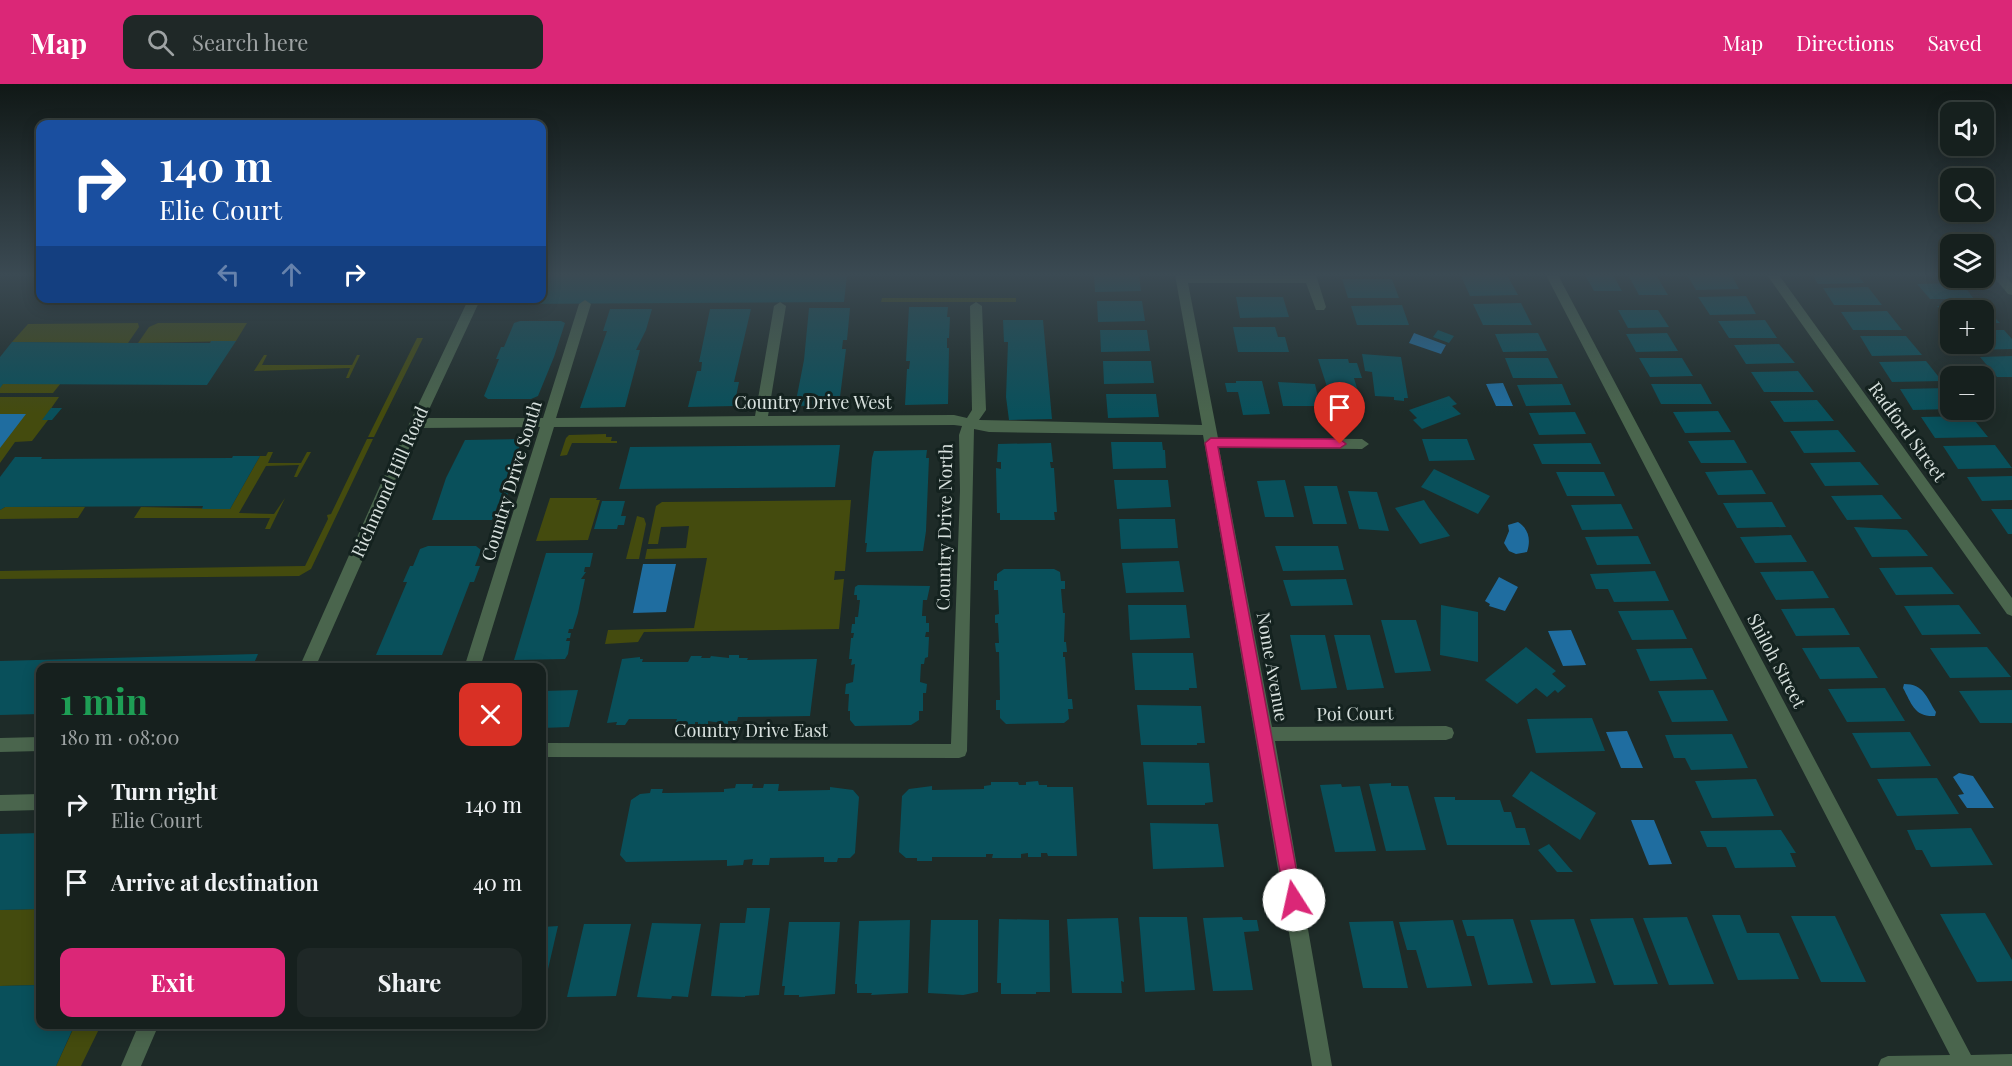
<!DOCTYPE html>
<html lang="en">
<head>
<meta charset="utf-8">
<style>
	:root { --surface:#16201e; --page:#1f2827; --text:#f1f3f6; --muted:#9ea3a4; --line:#353e3c; --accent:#db2777 }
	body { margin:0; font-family:"Playfair Display",serif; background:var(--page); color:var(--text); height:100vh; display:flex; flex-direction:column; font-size:22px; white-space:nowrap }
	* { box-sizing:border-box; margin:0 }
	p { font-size:20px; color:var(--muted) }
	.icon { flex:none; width:33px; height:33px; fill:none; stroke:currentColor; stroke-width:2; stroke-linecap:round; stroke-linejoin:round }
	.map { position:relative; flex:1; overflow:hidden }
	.side { position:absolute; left:36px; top:579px; width:510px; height:366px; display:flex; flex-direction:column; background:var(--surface); border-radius:12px; box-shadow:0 3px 15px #0003,0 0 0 2px var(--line) }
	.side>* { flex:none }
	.hud { position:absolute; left:36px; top:36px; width:510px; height:183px; border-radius:12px; box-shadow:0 3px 15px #0003,0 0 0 2px var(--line); background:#1a4fa0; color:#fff; overflow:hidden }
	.controls { position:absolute; left:1940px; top:18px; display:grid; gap:12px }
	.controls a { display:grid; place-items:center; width:54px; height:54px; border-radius:12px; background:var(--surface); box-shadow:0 3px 15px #0003,0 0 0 2px var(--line); font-size:30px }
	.pin { position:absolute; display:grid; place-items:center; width:51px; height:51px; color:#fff; margin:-62px -26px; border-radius:50% 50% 50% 0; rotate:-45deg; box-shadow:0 0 6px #0007 }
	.pin .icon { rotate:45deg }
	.me { position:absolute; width:66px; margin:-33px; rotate:350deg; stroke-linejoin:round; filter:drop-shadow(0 0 4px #0008) }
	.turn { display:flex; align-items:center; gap:21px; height:126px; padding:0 24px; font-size:27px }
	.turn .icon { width:78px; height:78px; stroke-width:2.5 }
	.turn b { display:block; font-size:42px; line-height:51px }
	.lanes { display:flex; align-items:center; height:57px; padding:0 24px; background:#0003; justify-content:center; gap:30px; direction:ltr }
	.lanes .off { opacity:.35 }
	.round { display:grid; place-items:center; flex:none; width:63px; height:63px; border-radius:12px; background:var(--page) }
	.head { display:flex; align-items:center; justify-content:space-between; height:102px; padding:0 24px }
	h1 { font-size:36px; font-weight:700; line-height:45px; color:#1e9e55 }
	.button { display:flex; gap:12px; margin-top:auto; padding:12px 24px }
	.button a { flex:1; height:69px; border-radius:12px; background:var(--accent); color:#fff; font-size:24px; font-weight:700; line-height:69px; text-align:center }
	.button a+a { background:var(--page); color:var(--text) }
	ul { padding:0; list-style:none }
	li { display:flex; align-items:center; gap:18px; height:78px; padding:0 24px }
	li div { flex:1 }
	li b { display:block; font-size:22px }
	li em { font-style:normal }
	header { display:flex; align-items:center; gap:36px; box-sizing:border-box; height:84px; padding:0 30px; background:var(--accent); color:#fff }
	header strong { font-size:28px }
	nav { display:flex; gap:33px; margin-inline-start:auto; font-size:21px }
	.search { width:420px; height:54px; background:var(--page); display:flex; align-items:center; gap:15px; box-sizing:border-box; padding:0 21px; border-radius:12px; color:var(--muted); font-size:22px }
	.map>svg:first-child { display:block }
	.green { fill:#444b0e }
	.water { fill:#1f6da0 }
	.building { fill:#09505b }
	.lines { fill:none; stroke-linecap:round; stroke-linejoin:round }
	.minor { fill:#4a654d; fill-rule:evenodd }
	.route { fill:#db2777; stroke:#8e194d; stroke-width:1.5 }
	.labels { text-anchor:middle; stroke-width:6; stroke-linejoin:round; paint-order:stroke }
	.street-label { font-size:18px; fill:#d8e1de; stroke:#14221f }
</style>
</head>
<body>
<header>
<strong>Map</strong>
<div class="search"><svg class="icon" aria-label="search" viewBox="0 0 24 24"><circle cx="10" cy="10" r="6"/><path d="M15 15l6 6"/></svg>Search here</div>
<nav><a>Map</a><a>Directions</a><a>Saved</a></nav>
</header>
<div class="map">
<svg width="2012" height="982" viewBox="0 0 2012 982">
	<rect width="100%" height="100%" fill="#1e2b28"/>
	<path class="green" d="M882,214H1016V218H881Z
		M138,239L139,243L128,259L12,258L28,240Z
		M158,239H247L236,257L138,259L149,243Z
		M417,254H423L374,353H368Z
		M264,271H267L262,281H352L357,271H360L349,294H346L350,284L254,287Z
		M61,299L53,309H0V302L3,300Z
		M0,313H59L43,336H48L32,357L15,358L0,379Z
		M606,350V353H612L611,357H617V359H572L567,371L560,372L566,354L569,351Z
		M367,355H373L311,485L299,492L0,495V487L305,482L328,435L327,431L331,430Z
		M268,368H273L268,379H301L307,368H311L297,393H294L299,381L266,382L239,429L274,430L285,414L270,445H265L270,434H134L141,423L230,425L260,372H266Z
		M550,414H597L596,416H600L588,456L536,457Z
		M851,416L845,487H835L834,496L844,495L839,545L644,548L638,558L605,560L608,546L694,544L707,474L645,475L647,465L686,464L689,442L661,443L658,460H648L656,422L662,418Z
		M5,423H85L78,434L0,435V426Z
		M637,432L644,434L646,440L639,475H626Z
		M40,825V901L0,902V826Z
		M75,941H101L81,982H56Z"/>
	<path class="water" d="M1414,249L1446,261L1441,270L1409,259Z
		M1503,299L1513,322H1496L1486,300Z
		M0,330H26L0,364Z
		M1518,438C1529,445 1531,456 1527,468L1516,470L1509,467L1504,459L1509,447L1508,441Z
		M643,480H676L666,528L633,529Z
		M1499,493L1518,503L1505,527L1489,522L1490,520L1485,517Z
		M1571,546L1586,581L1563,582L1548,547Z
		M1904,600C1924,600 1926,613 1936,628L1935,632C1914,633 1912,620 1903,604Z
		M1627,647L1643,684H1621L1606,648Z
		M1959,689L1973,692L1994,724H1967L1958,711L1964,710L1953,693Z
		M1631,736H1654L1672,780L1649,781Z"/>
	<path class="building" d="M542,191H847L844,218L511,220L513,215L542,214Z
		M1094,191H1139L1141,207L1095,208Z
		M1507,191L1518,211L1470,212L1461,192Z
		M1585,191H1613L1622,207H1594Z
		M1628,191H1656L1668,211H1639Z
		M1687,191H1732L1739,205L1696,206Z
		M1812,191H1858L1864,199L1818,200Z
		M1342,195H1392L1399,214H1348Z
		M1962,199L1974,215H1930L1917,200Z
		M1868,203L1882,221H1834L1823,204Z
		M1746,212L1756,230L1710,231L1698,213Z
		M1236,213H1283L1289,233L1240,234Z
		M1097,217H1142L1145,237L1098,238Z
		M1521,219L1532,241H1483L1473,220Z
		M1402,221L1409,241H1357L1351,222Z
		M1982,221L2000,239H1983V226H1950V237L1937,222Z
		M909,223H948L947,233H950L949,254H947V264H949L948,320L905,321L907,285H909L910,277H906Z
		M809,224H850L847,256H843L842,265H846L839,321L795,322L804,276Z
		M610,225H652L646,246L636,266H640L625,323L580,324L607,247H603Z
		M710,225H751L734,298H739L734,322L688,323L697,287H701L702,278H699Z
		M1618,226H1658L1669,243L1628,244Z
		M1887,227L1902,246H1853L1841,228Z
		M1003,236H1043L1052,335L1009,336L1006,313L1008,258H1004Z
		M1765,236L1777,254H1729L1718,237Z
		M520,237H561L565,239L554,273L538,312L531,315H488L484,312L499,275H496L501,263H504L514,239Z
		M1233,243H1275L1278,253H1285L1289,268H1238Z
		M1100,246H1147L1150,267L1101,268Z
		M1438,246L1454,252L1449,259L1433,253Z
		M1983,246H2004L2012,255V265L1974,266L1969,260H1983Z
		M1538,249L1547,267L1503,268L1495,250Z
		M1667,249L1678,267L1636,268L1626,250Z
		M1860,252H1906L1922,271L1872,272Z
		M211,257H236L207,301L3,300L0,304V273L12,258L128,259H210Z
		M1779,260L1795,279L1746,280L1734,261Z
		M1362,270L1401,273L1408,314H1404V317L1394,316V313L1375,312L1372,288L1365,287Z
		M2012,272V293H1997L1980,273Z
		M1505,274H1548L1558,294H1513Z
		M1639,274H1682L1693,292L1650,293Z
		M1318,275H1348L1349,279H1357L1362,294H1354L1359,311L1330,312Z
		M1103,277H1151L1154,299L1104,300Z
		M1926,277L1942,297L1892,298L1879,278Z
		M1798,287L1814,308H1764L1751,288Z
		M1236,297H1262L1270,330L1243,331L1238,308H1227L1225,299H1236Z
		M1278,298L1315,300L1320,322H1283Z
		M1562,300L1571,321L1526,322L1517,301Z
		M1651,300H1701L1712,320H1661Z
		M1948,304L1950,325L1913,326L1900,305Z
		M1106,310H1156L1159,333L1108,334Z
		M1449,312L1457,320L1452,322L1461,330L1422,345L1413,336L1417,334L1409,326Z
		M1817,316L1834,337L1784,338L1770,317Z
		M51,324H62L52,336H42Z
		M1718,327L1731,348L1685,349L1673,328Z
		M1575,328L1586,350L1539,351L1529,329Z
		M1971,332L1988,353L1935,354L1921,333Z
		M1838,346L1856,368L1804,369L1790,347Z
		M522,355L517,370H522L504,420H498L492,436H432L446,394L465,356Z
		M1422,355H1467L1475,376L1429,377Z
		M1734,356L1747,379H1701L1688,357Z
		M1111,358H1162L1163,366H1165L1166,384L1113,385Z
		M1051,359L1053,378H1050L1051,384H1054L1057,428H1054L1055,436H1000V429H997L996,384L1001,385V378H997L998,360Z
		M1591,359L1601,380H1542L1533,360Z
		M840,361L835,403L619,405L630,363Z
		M1995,361L2012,384L1958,385L1943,362Z
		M927,366L926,374H929L926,447L923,467L866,468L867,459H865L872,374L874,367Z
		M233,372H260L230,425H202L203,422L5,423L0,426V393L15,373H42L41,375L232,374Z
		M1860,378L1879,401L1825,402L1810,379Z
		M1434,385L1490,412L1478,430L1421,403Z
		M1752,386L1766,410L1718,411L1705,388Z
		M1556,388H1604L1615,412H1567Z
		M2012,392V416L1982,417L1967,393Z
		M1114,396H1168L1171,423L1117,425Z
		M1285,396L1294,433H1265L1257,397Z
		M1304,402H1337L1347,440H1313Z
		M1348,407L1377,408L1389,447L1359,445Z
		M1882,411L1902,435L1847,436L1831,412Z
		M1424,416L1429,424L1450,452L1420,460L1395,424Z
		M602,417H625L621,432H626L624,441H618L617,445H594Z
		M1772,418L1786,443L1737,444L1723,419Z
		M1621,420L1633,445L1582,446L1571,421Z
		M1991,425H2012V450H2008Z
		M1119,435H1175L1178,464L1121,465Z
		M1854,443L1907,446L1928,472L1872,473Z
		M1791,451L1807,478L1755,479L1740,453Z
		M1638,452L1651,480L1597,481L1585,453Z
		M428,462H476L481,466L475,482H480L474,498H470L442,571H376L407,498H403L410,482H413L420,465Z
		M1275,462H1338L1344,486L1283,487Z
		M546,469H593L590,483H585L584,488H586L581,495H585L578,529L573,545H569L568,549H571L570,554H567L566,557H570L568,570L565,575L514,576Z
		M1179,477L1184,508L1126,509L1122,479Z
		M1932,483L1954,510L1896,511L1879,484Z
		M1004,485H1054L1060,488L1061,497H1065V505H1061L1063,529H1065L1064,558H1066L1067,568H1063V573H1065L1068,615H1072L1073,625H1068L1069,635L1064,639L1006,640L1000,634V626H996V616H1000L999,568H996L995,559H999L998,539H995V531L999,530L998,506H994V497H997V490Z
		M1655,487L1669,517L1614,518L1608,505H1596L1590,490Z
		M1813,487L1829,514L1776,516L1760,488Z
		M1346,495L1353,521L1291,522L1283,496Z
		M858,501L930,502L927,516H923L922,532H926V539H929V548H926L925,553H929L928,573L925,574L924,580H921L920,598L927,600L926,609H923V627H919V636L911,641L855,642L850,636V627H848L849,610H845L846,600L853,598L855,580L851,581L852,575H849L851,554H853L854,549H851L852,540H855V533H858L860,516H857V511H854L855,503Z
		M1128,521H1186L1190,554L1130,556Z
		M1441,521L1478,528V578L1440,571Z
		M1959,521L1981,550L1922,551L1904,522Z
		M1834,524L1850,551L1796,552L1781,525Z
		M1673,526L1687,555L1632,556L1618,527Z
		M1381,536H1416L1431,587L1395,589Z
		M1290,551H1325L1337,604L1301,606Z
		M1334,551H1370L1384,604L1347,606Z
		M1526,563L1556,587L1552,590L1566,602L1558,609L1555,606L1547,613L1536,604L1517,620L1485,596Z
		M1859,563L1878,594L1820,595L1802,564Z
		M1987,563L2011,593L1950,594L1930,564Z
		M1692,564L1707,595L1650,597L1636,565Z
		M1132,569H1193L1197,604H1189V606H1135Z
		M258,570L252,584H40V630L0,631V577Z
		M729,571H739V574H748L747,576L817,575L810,632L738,633L737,637H728V640L708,637V640L698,641V638H695V640L684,641L685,638H676L677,635H629L625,641H616L617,638L607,639L622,575L640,573V575H643L642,578H688L691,572H702L701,574H710L711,572L729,574Z
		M1885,604L1905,637L1847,638L1828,605Z
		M578,606L569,643L542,644V607Z
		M1713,606L1728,637L1672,638L1658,607Z
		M2012,606V639H1980L1959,607Z
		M1137,621L1201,622L1205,659H1197V661H1141Z
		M1592,634L1605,667L1536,669L1527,635Z
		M1910,648L1931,682L1871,684L1852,649Z
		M1732,650L1748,684L1691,686L1685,674H1674L1665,651Z
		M1143,678L1209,679L1213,718L1205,719V721H1147Z
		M1531,687L1596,729L1580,756L1512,712Z
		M1937,694L1959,730L1897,732L1877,695Z
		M1756,695L1774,732L1712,734L1695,697Z
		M1038,697L1039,701H1047V703H1073L1077,772H1048L1047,769H1041V773H1028V769L1021,770V774H992L993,770H986V773H932V777H917V774H906L899,768L902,712L909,705L932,702V706L984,705V702L991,701V698H1018L1019,701H1026V698Z
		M1391,699V702H1408L1426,766L1386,767L1369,700Z
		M736,700H753L752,704H763L764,700H779L778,707L830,706V703L853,706L859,713L855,769L850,774H838L837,778H824V773L770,774L769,781H752L753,775L744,776L743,781L727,782V776L626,778L620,771L631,716L640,710L650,709L651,705H663L662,709H667L724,708V705L735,704Z
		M1341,700L1342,703L1360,702L1376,767L1335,768L1320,701Z
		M1434,713H1455V716H1500L1504,728H1511L1516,744H1525L1530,761H1447Z
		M1150,739L1218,740L1224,783L1153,785Z
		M1971,744L1993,781L1931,783L1922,766H1916L1907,746Z
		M1781,746L1796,769H1790L1796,783L1735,784L1726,763H1707L1700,747Z
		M40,749V825L0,826V750Z
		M1549,760L1573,788H1557L1538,766Z
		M747,824H770L759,911L745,912V913L711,912L720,839H745Z
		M1985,829L2012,876V897L1977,898L1940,830Z
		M1712,831H1740L1747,849H1779L1799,895L1738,896Z
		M1791,832H1835L1866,898H1821Z
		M1139,833H1187L1195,906L1145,908Z
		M1242,833L1243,836H1257L1259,847L1244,848L1253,906L1213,907L1203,834Z
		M1687,833L1714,900L1669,901L1643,834Z
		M1118,834L1124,898L1121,897L1122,909H1072L1067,835Z
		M1633,834L1658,900L1614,901L1590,835Z
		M999,835L1049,836L1050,908H1036V910H1001V899H997Z
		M1513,835L1533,899L1488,901L1474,852H1467L1462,836Z
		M1574,835L1596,899L1551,901L1530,836Z
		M910,836L908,909L871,911L872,909H857V900H855L859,837Z
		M931,836H978V908L963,911L928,909Z
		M1453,836L1472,902L1427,904L1416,866H1407L1399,838Z
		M1393,837L1408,904H1363L1349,838Z
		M789,838H840L835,910L799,913V911H784L785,902H782Z
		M652,839L701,840L688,913L672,912L671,915L637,913Z
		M584,840H631L616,912L567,913Z
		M558,842L542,911V843Z
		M40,901V940H75L56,982H0V902Z"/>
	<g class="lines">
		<path class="minor" d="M1175,191H1316L1326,223L1324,226H1316L1306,199H1188L1218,354L1362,355L1369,360L1362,365L1219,364L1272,643L1446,642L1452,644L1454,649L1452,654L1446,656L1275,657L1332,982H1312L1203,351L989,348L974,345L967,667L965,672L959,674L542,673V659L951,660L960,407L959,351L962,342L954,341L554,343L480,584H464L540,343L421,344L315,584H299L382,397L469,214H481L425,334H543L579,220L585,216L591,220L556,334L755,332L774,222L780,218L786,222L768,332L954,331L967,334L972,326L970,222L976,218L982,222L986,326L979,336L1202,341Z
			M1546,191H1558L1971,971L2012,970V982H1878L1881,975L1888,972L1950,971Z
			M1767,191H1779L2012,514V532L2007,530Z
			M1992,191H2005L2012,200V211L2008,210Z
			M40,653V667L0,668V654Z
			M40,710V726L0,727V711Z
			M139,940H159L141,982H121Z"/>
	</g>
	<linearGradient id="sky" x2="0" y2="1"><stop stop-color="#101816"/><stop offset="0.58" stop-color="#3b4a53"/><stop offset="1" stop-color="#3b4a53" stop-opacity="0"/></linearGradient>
	<rect width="2012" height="329" fill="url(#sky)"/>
	<path class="route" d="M1211,354L1340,355L1346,360L1340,364L1218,363L1302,816L1300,821L1294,824L1288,821L1285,816L1205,359Z"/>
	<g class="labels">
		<g class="street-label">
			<text x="813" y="325">Country Drive West</text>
			<text transform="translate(1907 348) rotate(54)" y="6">Radford Street</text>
			<text transform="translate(512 397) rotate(-73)" y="6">Country Drive South</text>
			<text transform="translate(390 398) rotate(-66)" y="6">Richmond Hill Road</text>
			<text transform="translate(945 443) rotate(-89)" y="6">Country Drive North</text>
			<text transform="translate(1776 577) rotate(62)" y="6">Shiloh Street</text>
			<text transform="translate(1272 583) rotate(80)" y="6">Nome Avenue</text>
			<text transform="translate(1355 630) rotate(-1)" y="6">Poi Court</text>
			<text x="751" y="653">Country Drive East</text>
		</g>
	</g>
</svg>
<div class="controls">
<a><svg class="icon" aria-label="sound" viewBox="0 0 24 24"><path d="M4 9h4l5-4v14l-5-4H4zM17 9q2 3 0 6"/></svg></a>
<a><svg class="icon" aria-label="search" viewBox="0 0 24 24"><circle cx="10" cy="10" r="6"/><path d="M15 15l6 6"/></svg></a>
<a><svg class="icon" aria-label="layers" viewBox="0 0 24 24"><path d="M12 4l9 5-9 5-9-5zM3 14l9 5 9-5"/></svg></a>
<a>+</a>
<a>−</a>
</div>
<div class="pin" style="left:1340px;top:360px;background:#d93025"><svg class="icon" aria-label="arrive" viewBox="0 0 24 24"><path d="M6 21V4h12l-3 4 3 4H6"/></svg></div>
<svg class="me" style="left:1294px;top:816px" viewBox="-20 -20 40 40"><circle r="19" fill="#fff"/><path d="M0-13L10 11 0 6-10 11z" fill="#db2777"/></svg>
<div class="hud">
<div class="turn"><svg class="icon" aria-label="right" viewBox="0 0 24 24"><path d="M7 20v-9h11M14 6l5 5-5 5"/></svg><div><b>140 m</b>Elie Court</div></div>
<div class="lanes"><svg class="icon off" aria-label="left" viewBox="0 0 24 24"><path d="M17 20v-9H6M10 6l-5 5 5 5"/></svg><svg class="icon off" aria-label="ahead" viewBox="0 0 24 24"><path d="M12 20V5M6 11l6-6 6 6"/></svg><svg class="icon" aria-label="right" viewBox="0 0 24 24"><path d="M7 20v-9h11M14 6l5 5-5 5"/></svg></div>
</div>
<section class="side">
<div class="head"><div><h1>1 min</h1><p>180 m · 08:00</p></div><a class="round" style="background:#d93025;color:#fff"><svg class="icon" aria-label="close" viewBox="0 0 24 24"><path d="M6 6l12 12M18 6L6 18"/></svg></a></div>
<ul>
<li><svg class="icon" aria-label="right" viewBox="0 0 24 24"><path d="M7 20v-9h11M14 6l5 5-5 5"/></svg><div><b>Turn right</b><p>Elie Court</p></div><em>140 m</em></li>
<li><svg class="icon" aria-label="arrive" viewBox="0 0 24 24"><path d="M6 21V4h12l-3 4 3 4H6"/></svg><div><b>Arrive at destination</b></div><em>40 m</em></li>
</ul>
<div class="button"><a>Exit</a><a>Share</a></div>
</section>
</div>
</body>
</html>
